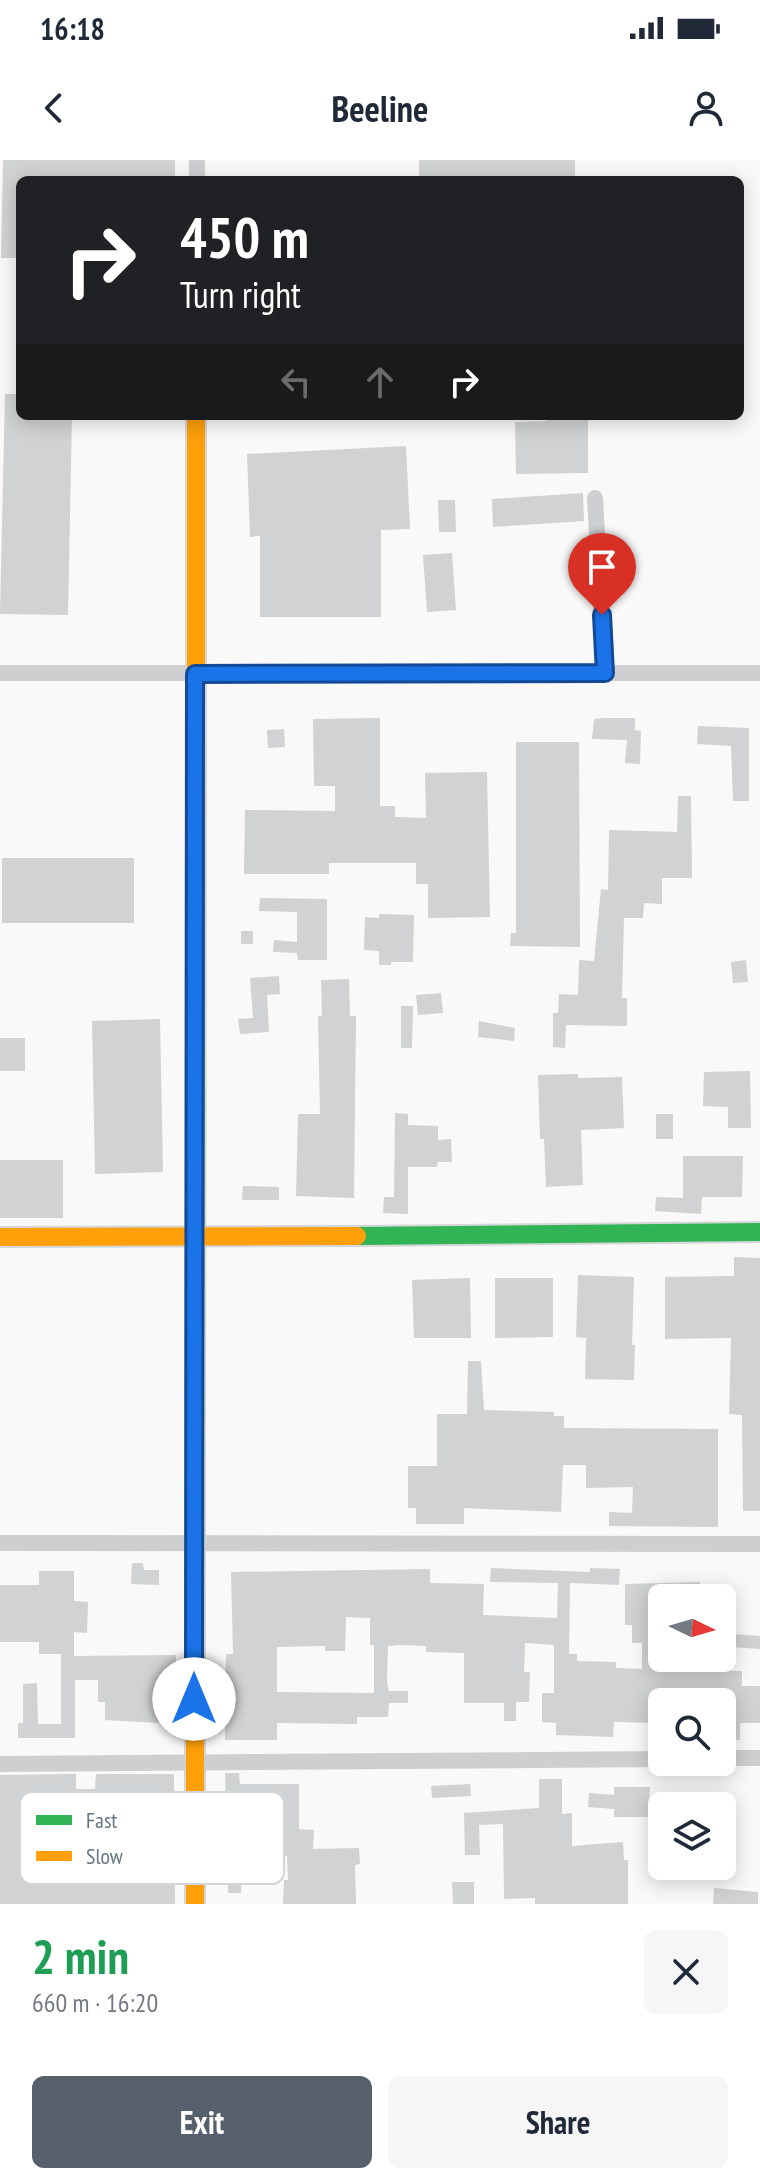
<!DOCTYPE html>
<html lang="en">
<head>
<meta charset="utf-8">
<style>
	:root { --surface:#fff; --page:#f6f6f7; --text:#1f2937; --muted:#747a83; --accent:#56606c }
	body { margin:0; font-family:"PT Sans Narrow",sans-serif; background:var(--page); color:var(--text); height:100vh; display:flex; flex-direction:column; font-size:30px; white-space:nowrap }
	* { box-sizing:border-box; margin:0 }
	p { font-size:26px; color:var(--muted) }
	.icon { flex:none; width:44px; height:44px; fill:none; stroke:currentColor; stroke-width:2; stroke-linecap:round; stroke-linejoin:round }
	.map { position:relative; height:1744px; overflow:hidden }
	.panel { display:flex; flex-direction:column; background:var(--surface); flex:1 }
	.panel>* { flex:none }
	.hud { position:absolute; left:16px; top:16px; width:728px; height:244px; border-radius:12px; box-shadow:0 4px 20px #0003; background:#202124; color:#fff; overflow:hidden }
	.needle { width:52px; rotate:95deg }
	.tools { position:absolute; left:648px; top:1424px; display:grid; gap:16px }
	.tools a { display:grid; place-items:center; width:88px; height:88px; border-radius:12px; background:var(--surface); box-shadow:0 4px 20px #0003; font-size:40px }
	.pin { position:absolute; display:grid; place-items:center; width:68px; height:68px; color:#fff; margin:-82px -34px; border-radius:50% 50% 50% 0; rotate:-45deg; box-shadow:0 0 8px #0007 }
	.pin .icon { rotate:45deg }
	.me { position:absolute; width:88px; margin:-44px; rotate:0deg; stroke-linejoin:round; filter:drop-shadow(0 0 6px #0008) }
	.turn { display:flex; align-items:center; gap:28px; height:168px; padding:0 32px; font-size:36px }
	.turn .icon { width:104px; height:104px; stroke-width:2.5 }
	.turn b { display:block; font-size:56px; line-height:68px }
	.lanes { display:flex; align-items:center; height:76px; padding:0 32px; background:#0003; justify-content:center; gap:40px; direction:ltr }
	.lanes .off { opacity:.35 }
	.round { display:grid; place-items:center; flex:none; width:84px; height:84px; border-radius:12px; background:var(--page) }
	.headline { display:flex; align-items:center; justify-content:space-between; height:136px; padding:0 32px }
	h1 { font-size:48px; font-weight:700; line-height:60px; color:#1e9e55 }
	.button { display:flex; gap:16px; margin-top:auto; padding:16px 32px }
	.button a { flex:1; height:92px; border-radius:12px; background:var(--accent); color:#fff; font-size:32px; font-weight:700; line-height:92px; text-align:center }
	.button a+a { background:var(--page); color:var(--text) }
	.status { display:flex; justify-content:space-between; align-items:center; height:56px; padding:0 40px; background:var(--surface); direction:ltr }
	.status svg { height:22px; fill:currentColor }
	header { display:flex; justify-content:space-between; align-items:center; height:104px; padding:0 32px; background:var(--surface); font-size:36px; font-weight:700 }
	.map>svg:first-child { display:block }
	.building { fill:#d0d2d3; fill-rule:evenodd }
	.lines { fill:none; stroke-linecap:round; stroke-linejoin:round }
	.fast-casing { stroke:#d5d6d7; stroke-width:22 }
	.slow-casing { stroke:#d5d6d7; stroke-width:22 }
	.street { stroke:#cecfd0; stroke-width:16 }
	.fast { stroke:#30b455; stroke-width:18 }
	.slow { stroke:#ff9f0a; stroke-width:18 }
	.route-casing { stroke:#114b97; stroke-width:20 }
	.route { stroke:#1a73e8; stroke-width:14 }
	.key { fill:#fff; stroke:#d1d6da; stroke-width:2 }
	.key-label { font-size:22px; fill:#657683 }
</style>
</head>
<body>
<div class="status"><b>16:18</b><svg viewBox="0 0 49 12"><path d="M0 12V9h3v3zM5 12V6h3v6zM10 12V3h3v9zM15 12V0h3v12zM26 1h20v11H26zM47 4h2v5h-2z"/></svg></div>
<header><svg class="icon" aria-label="back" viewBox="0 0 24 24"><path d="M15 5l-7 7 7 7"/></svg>Beeline<svg class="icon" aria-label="person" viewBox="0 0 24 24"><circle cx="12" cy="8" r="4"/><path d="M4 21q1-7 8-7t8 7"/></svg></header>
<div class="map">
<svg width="760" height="1744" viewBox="0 0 760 1744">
	<rect width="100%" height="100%" fill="#f9f9f9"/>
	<path class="building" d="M3,0H175V20H20V98H1Z
		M419,0H575V20H419Z
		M5,234H20V256H72L68,455L0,454Z
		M547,257H588V313L516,314L515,262L547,261Z
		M406,286L410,369L381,370V457H260V376L250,377L247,294Z
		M583,333L584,361L493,367L492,339Z
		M438,340H455L456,372H439Z
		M452,393L456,450L427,452L423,395Z
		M380,558V646H395V657L426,658L425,613L487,612L490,757L428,758V724H416V703H329V714H244L245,650L335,651V626H314L313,559Z
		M604,558H635V570L641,571L640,604L625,603L627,580L592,579L594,559Z
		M698,566L749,568V641H733L731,586L697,584Z
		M284,569L285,587L268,588L267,570Z
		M516,582H579L580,787L510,786L511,773H516Z
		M678,636H691L692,718H662V744L644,743L643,758H624L622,838H627V866L566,865L565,888L553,887V853H558L559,834L578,835L579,800L594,801L601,729L608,730L609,670L677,672Z
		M2,698H134V763H2Z
		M260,738L327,739V800H298L297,793L273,792L274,780L297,782V752L259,751Z
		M379,754L414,755L413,802H391V805H379V791L364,790L365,757L379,758Z
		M241,771H253V784H241Z
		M746,800L748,822L733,823L731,802Z
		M279,816L280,834L267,835L269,872L240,874L238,859L253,858L250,818Z
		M349,819L350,856H356L354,1038L296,1036L298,954H320L318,856H322L321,820Z
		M441,833L443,853L418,855L416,835Z
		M401,846H413L412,888H401Z
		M160,859L163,1012L95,1014L92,861Z
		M479,861L515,868L514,881L478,877Z
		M0,878H25V911H0Z
		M750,911L751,968H728V947L703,946L704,912Z
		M578,914V918L622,917L624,968L581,970L583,1025L546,1027L544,979H540L538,915Z
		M395,953L408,954V965L438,966V980L451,979L452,1002H438L437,1007H408V1054L383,1053L384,1037H394Z
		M656,954H673V979H656Z
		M683,996H743L742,1037H702L701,1054L655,1051L656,1037L683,1038Z
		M0,1000H63V1058H0Z
		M243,1026L279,1027V1040H242Z
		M734,1097L760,1098V1351H743L742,1255L729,1254L731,1178L665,1179V1117L734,1116Z
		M578,1115L634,1117L632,1185H635L634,1220L585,1219L586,1178L576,1177Z
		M470,1118L471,1178H414L412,1120Z
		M495,1118H553V1177L495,1178Z
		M468,1201H481L484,1250L554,1252V1256H564V1268L718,1269V1367L609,1366V1352L632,1353L633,1327L586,1328V1305H563L561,1352L464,1348V1364H416V1348H408V1306H437V1254H467Z
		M132,1403H143L144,1410H159V1425L131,1424Z
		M491,1408L590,1412V1408L620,1409L619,1425L570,1423L569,1494H577V1501L616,1502V1508L642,1509V1483H632V1465H625V1424L700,1422V1438H657V1468H661V1502L706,1504V1510L742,1511V1526H760V1563H740V1580L722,1579V1542H656L655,1563L614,1562L613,1577L556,1575V1563L542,1562V1533H554V1485L525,1483L524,1512H530L529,1542H516V1561H504V1543H464V1493L426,1492V1486L399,1485L388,1486L387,1521L389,1531H408V1543H389L388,1557H357V1564L277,1563V1580H225L226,1494H233L231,1412L430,1409V1423L484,1424L483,1455L557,1458L558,1423L490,1422ZM346,1457L370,1458V1485H374V1533L277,1532V1487L325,1486V1491H345Z
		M39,1411H74V1441L88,1442L87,1473L74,1472V1496L176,1495L175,1564L105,1560V1542H98V1520H75V1578H18V1563H23V1524L37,1523L38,1564H61V1494H39V1482H0V1425H39Z
		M732,1474L760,1476V1489L731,1487Z
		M225,1613H239L240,1624H299V1669L314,1670L313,1689L359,1688L360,1704L355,1705L356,1744H283L284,1720H288L287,1696L242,1697L241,1733H228Z
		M76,1614V1629H95L96,1614H174L175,1744H0V1615Z
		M539,1619H562V1654L572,1653V1686L623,1682L624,1700H628V1744H535V1738L504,1739L503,1664L479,1665L480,1695H465L464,1653L539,1648Z
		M470,1624L471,1636L432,1638L431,1626Z
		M614,1627H650L649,1657H614V1649L588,1647L589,1633L614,1635Z
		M452,1722H474V1744H453Z
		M714,1728L758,1732V1744H713Z"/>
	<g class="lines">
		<g class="fast-casing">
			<path id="fast" d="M357,1076L760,1072
				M195,1307L196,659"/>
		</g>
		<g class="slow-casing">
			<path id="slow" d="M196,659V256
				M0,1077L357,1076
				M195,1744V1307"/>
		</g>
		<path class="street" d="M197,20V0
			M595,338L605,513
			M0,513H760
			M0,1383L760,1384
			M722,1598H760
			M0,1604L662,1599"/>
		<use href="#fast" class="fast"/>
		<use href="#slow" class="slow"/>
	</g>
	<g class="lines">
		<g class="route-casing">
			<path id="route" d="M194,1539L195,514L605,513L602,455"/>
		</g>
		<use href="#route" class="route"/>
	</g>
	<rect x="20" y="1632" width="264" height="92" rx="12" class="key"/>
	<rect x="36" y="1655" width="36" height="10" fill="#30b455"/>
	<rect x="36" y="1691" width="36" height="10" fill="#ff9f0a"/>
	<g class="key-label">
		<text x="86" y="1668">Fast</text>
		<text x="86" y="1704">Slow</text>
	</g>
</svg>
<div class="tools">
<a><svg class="needle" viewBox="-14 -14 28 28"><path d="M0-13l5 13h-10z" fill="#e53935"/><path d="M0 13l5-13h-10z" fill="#747a83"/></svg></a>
<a><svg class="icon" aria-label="search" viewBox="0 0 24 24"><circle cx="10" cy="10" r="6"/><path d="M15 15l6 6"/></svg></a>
<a><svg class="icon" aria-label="layers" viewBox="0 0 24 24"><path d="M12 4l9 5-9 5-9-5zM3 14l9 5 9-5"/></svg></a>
</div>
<div class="pin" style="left:602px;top:455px;background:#d93025"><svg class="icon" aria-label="arrive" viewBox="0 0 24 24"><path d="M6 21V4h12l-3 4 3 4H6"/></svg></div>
<svg class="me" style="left:194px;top:1539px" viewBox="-20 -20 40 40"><circle r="19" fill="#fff"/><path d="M0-13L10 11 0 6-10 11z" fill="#1a73e8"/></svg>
<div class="hud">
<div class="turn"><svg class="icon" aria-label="right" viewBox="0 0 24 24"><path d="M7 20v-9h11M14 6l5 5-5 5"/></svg><div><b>450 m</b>Turn right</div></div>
<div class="lanes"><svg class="icon off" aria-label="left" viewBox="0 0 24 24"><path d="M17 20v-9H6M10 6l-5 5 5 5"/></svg><svg class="icon off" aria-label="ahead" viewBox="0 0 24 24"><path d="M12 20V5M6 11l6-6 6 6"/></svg><svg class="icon" aria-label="right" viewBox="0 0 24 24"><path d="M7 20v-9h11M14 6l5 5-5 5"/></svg></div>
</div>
</div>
<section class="panel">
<div class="headline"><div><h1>2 min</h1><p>660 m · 16:20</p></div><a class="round"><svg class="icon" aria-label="close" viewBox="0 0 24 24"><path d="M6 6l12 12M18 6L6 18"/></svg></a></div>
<div class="button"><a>Exit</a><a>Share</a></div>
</section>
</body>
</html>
